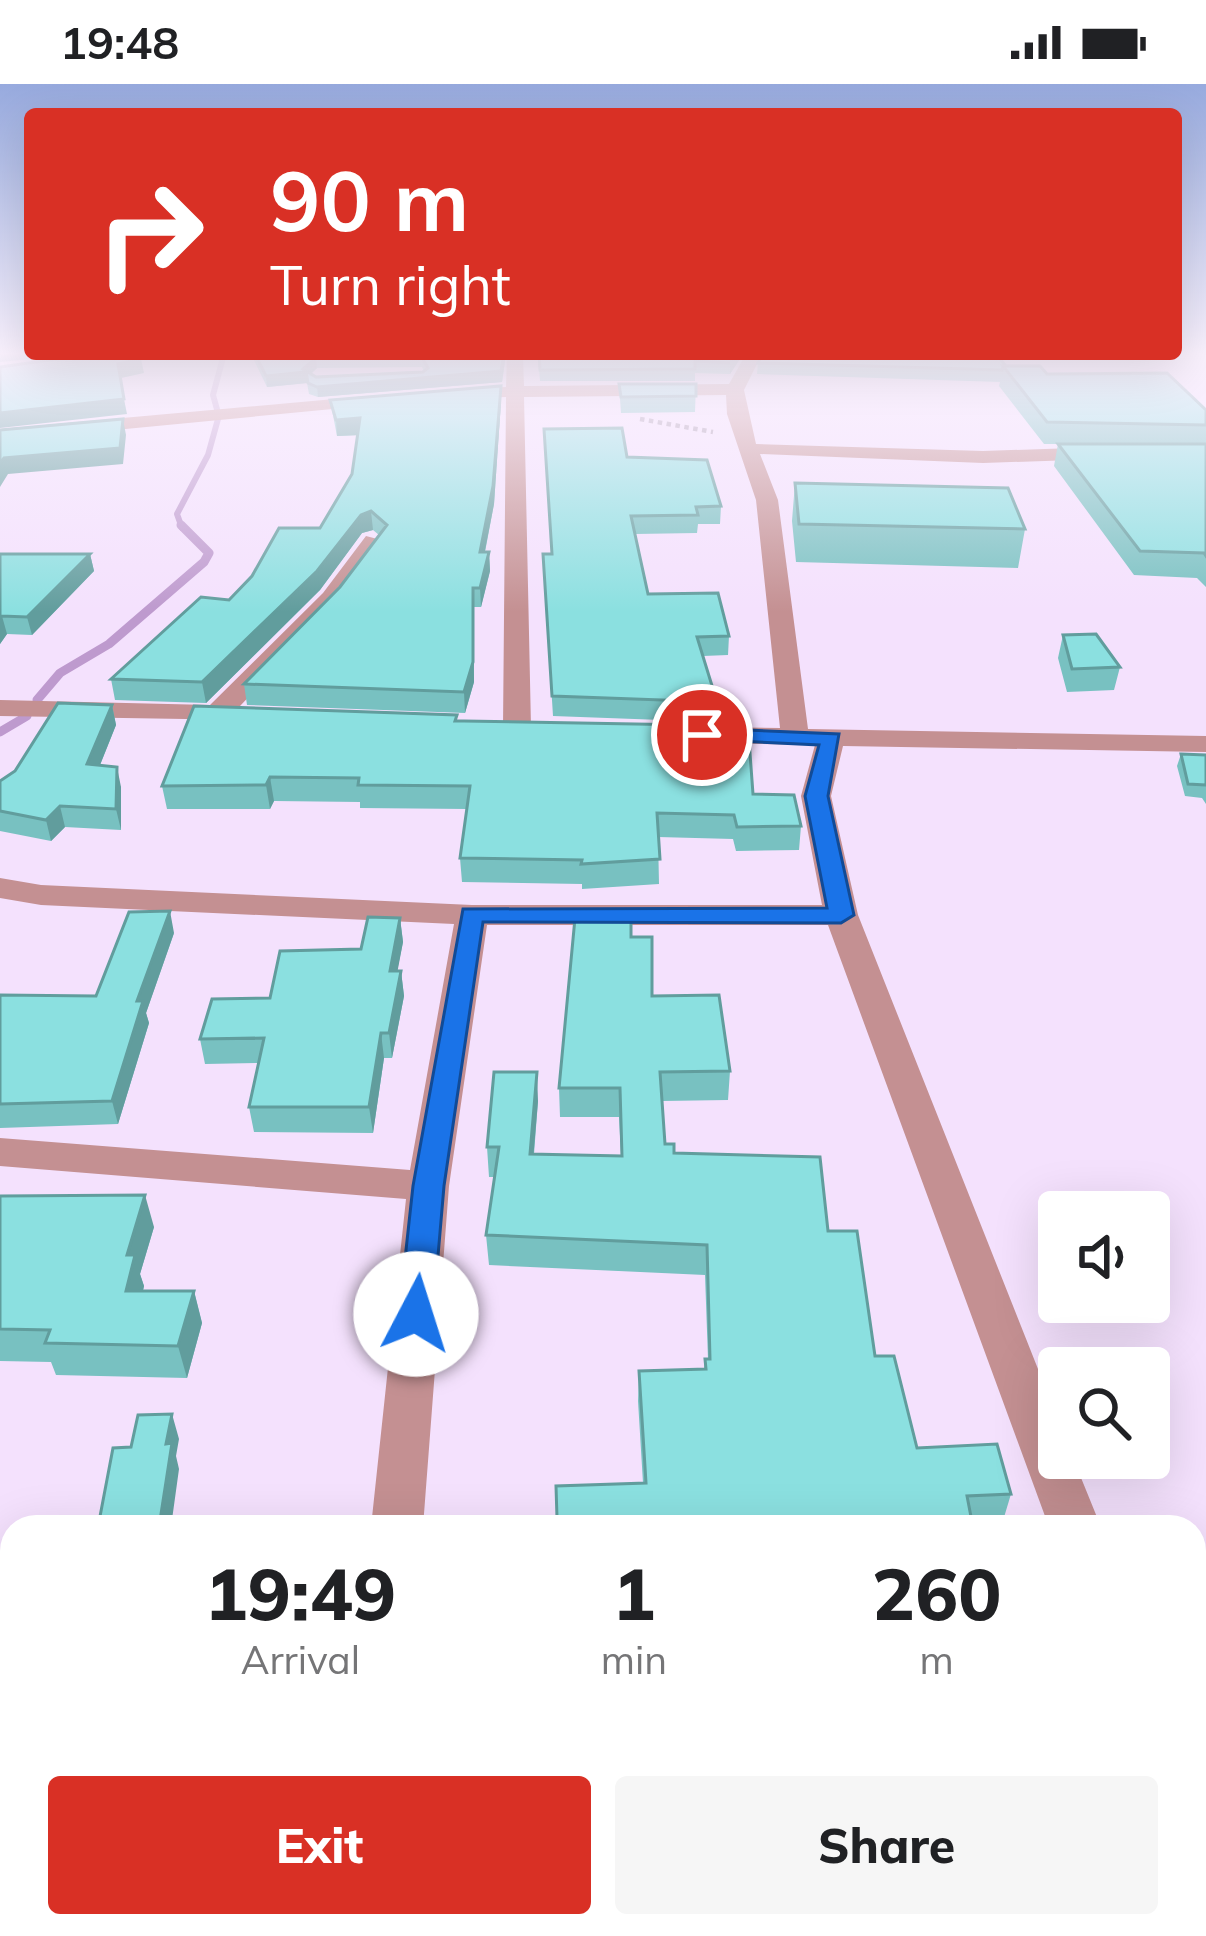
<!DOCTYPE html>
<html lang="en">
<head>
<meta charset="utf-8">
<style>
	:root { --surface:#fff; --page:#f6f6f6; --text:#202124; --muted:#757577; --accent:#d93025 }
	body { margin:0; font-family:Mulish,sans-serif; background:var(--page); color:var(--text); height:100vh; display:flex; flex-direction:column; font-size:45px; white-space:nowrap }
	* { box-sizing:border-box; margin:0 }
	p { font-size:39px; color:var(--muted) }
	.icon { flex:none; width:66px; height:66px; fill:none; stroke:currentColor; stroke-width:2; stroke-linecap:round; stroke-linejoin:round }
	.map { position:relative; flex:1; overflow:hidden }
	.drawer { position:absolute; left:0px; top:1431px; width:1206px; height:423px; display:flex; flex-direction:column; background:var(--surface); border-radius:36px 36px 0 0; box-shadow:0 12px 48px #0002 }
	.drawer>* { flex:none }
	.hud { position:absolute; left:24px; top:24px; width:1158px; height:252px; border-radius:12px; box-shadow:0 12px 48px #0002; background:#d93025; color:#fff; overflow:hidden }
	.tools { position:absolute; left:1038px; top:1107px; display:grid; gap:24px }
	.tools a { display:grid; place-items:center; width:132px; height:132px; border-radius:12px; background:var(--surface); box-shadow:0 12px 48px #0002; font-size:60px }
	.pin { position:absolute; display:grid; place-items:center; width:102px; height:102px; color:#fff; margin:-51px; border:6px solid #fff; border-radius:50%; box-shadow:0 3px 12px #0007 }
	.me { position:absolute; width:132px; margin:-66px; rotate:5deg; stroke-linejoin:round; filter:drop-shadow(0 0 9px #0008) }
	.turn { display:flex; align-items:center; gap:42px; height:252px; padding:0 48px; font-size:54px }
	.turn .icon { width:156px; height:156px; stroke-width:2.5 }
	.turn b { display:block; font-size:84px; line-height:102px }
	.eta { display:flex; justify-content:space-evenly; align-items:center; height:204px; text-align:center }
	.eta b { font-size:72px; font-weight:800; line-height:84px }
	.action { display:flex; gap:24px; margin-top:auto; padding:24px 48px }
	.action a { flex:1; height:138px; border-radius:12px; background:var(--accent); color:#fff; font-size:48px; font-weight:800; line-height:138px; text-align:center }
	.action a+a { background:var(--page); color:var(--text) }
	.status { display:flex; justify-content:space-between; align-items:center; height:84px; padding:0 60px; background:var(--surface); direction:ltr }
	.status svg { height:33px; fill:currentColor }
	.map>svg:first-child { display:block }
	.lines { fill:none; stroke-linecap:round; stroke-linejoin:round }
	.stream-far1 { stroke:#be9ace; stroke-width:6 }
	.stream { stroke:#be9ace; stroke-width:9 }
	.path { stroke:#a292a9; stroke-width:4.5; stroke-dasharray:4.5 4.5; stroke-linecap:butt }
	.minor { fill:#c49092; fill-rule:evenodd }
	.wall { fill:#78c1c1; fill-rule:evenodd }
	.shaded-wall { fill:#619d9d }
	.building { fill:#8be0e0; stroke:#619d9d; stroke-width:3; fill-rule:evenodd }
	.route { fill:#1a73e8; stroke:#114b97; stroke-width:3 }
</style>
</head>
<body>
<div class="status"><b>19:48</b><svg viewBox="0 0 49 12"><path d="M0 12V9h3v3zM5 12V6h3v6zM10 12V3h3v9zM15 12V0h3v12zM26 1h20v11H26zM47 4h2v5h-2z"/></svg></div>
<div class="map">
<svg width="1206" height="1852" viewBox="0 0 1206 1852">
	<rect width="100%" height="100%" fill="#f4e1fd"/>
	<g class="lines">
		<path class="stream-far1" d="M218,329L213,311L224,270
			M182,444L177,430L208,371L218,335"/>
		<path class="stream" d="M37,616L60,589L109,560L204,478L209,469L181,441
			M0,648L27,632"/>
		<path class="path" d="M640,335L713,348"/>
		<path class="minor" d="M507,270H523L524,302L729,300L746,270H762L744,306L756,360L983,367L1103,363L1113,369L1103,375L983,379L760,370L778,416L808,645L1206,652V668L843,662L831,712L858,831L1059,1338V1374H1073L1101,1443H1049L828,841H487L449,1102L423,1443H371L406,1115L0,1082V1054L410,1086L454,840L41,821L0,814V794L41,801L472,821H822L801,712L815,661L700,659L686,651L700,643L780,644L756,416L727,330L726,311L524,313L531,644L517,652L503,644L506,313L452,315L443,310L452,305L506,303Z
			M379,311L385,312V320L0,357V345Z
			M366,452L385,457L339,519L240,622L251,630L247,636L0,632V616L210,621L323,509Z
			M1206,1485V1535L1194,1540V1490Z
			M0,1525L12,1526V1578L0,1577Z
			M1194,1811L1206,1816V1852H1163L1162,1842H1194Z
			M361,1842H423L425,1852H361Z"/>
	</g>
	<path class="wall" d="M251,270H506L502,298L318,313L309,310L307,299L267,303ZM422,283L424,287L316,293L311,290L317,284Z
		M538,270H743L730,290L695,289V297H540Z
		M958,270H996L1006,282L1047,290L1206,341V503L1197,494L1134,491L1054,382L1058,360H1044L999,302L1000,298L757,290L758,279L959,272Z
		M619,300H696L695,328L621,329Z
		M501,302V318L494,420L485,468H489L490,487L481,523H474V598L465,629L247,621L244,600L340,503L379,451L373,446L362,449L320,506L206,619L115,616L111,595L229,516L320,444L352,390L358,351L337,352L330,316Z
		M627,373L721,422L720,440H698L697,449L635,450L648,510L729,552L728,571L703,572L717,618L716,638L553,632L544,488L552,470Z
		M795,399L1025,445L1018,484L796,478L792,437Z
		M0,470H90L94,487L32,551L7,550L0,560Z
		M1063,551L1120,583L1114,606L1067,608L1058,574Z
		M112,621L116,641L100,681L121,703V746L65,743L51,757L0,747V697Z
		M457,631V637L753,710L801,742L799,766L736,767L733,755L658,753L659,800L582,805V800L462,798L460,774L467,725L360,724V718L274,717L270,725H167L162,702Z
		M1181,670L1206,671V720L1202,714L1185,712L1177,682Z
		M400,834L403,858L397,887H401L404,912L392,974H384L373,1049L254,1048L249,1023L258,979L205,980L200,955L361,865Z
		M174,849L146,929L149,939L118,1040L0,1044V911L96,912Z
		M631,853L652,912L730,987L728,1016L662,1017L665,1060L674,1069L828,1147L875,1272L917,1364L1011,1410L1002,1440L973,1441L557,1434L643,1399L638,1317L639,1287L704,1285L705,1275H708L705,1191L489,1181L486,1151L494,1093H489L487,1063L538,1017L534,1070L621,1071L619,1033H560L559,1004Z
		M0,1112L154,1143L140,1190L144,1202L143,1207H194L202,1239L187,1294L56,1291L51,1278L0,1277Z
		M501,1842H921L922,1852H850L849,1850L796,1852H500Z"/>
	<path class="shaded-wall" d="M0,269L30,270H82L0,278Z
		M504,270H506L502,298L318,313L317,303L501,287Z
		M736,270H743L730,290V279Z
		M316,274L317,284L307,293V299L267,303L266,292L303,285Z
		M141,275L144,289L121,294L118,280Z
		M501,302V318L494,420L481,487L480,468Z
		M124,315L127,330L0,344V329Z
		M360,334L362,351L337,352L336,336Z
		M123,335L126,351L123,380L8,390L0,403V380L4,374Z
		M371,427L373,446L362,449L320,506L206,619L202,598L361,431Z
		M489,468L490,487L481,523L480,504Z
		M90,470L94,487L32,551L27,533Z
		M473,504L474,598L465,629L464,608Z
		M2,532L7,550L0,560V534Z
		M112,621L116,641L92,701L87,680Z
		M117,683L121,703V746L116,725Z
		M270,693L274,717L270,725L266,701Z
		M60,722L65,743L51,757L46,736Z
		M170,827L174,849L146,929L149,939L118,1040L112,1017L137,917Z
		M400,834L403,858L393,911L390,887Z
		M401,887L404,912L392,974L389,949Z
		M381,949L384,974L373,1049L369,1023Z
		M537,988L538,1017L531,1100L530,1070Z
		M145,1111L154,1143L140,1190L144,1202L135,1239L126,1207L127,1171Z
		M194,1207L202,1239L187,1294L178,1262Z
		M172,1330L179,1355L176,1372L179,1385L171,1443H159L166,1360Z
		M255,1842H270L269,1852H254Z"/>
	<path class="building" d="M92,270H139L141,275L118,280L124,315L0,329V283Z
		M255,270H504L501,287L317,303L308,299L306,288L266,292ZM421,272L428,284L423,288L316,293L303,285L316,274Z
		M539,270H736L730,279L695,277V285L540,286Z
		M966,270H996L1006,282H1003L1002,286L758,279L762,271L967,272Z
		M1003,282H1040L1047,290L1167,289L1206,326V341L1047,338Z
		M619,300H696V312L621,313Z
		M501,302L493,402L480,468H489L480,504H473V578L464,608L244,600L340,503L387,441L371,427L361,431L317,487L202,598L111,595L201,513L229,516L252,492L279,444H320L352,390L360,334L336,336L330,316Z
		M123,335L120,364L4,374L0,380V346Z
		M622,344L627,373L707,376L721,422L696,423L698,431L631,432L648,510L718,509L729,552L697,553L717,618L552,612L543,470H552L544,345Z
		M1058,360H1206V472L1204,469L1140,467Z
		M795,399L1008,404L1025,445L799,440Z
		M0,470H90L27,533L2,532L0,534Z
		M1096,550L1120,583L1072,585L1063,551Z
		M58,619L112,621L87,680L117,683L116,725L60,722L46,736L0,727V697L15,687Z
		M194,622L457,631L455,637H464L748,642L753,710L794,711L801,742L737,743L734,731L657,729L660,775L581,780L582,776L460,774L470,702L358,701L359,694L270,693L266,701L162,702Z
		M1181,670L1206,671V701L1188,700Z
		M170,827L137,917H143L112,1017L0,1020V911L96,912L129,828Z
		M368,833L400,834L390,887H401L389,949H381L369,1023H249L264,954L200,955L212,915L270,914L280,867L361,865Z
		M575,834L631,835V853H652V912L719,911L730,987L660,988L665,1060H674V1069L820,1073L828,1147H857L875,1272H894L917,1364L997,1360L1011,1410L967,1412L973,1443H474V1436L557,1434L556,1402L646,1399L639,1287L706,1285L705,1275H710L707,1161L486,1151L499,1063H487L494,988H537L530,1070L622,1072L620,1004H559Z
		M145,1111L127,1171H135L126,1207H194L178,1262L45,1259L50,1246L0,1245V1112Z
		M172,1330L166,1360L172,1359L159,1443H98L113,1364L131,1363L138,1331Z
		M12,1709V1731H5Z
		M153,1842H255L254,1852H151Z
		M501,1842H604L605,1852H500Z
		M668,1842H758L759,1852H668Z
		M859,1842H921L922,1852H861Z"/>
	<linearGradient id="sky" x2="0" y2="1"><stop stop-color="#97aade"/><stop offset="0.51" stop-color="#faf2fe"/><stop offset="1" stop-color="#faf2fe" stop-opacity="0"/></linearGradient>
	<rect width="1206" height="528" fill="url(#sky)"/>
	<path class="route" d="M702,644L839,650L828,712L854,831L841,839L483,838L444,1102L433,1230L428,1239H404L399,1230L413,1102L463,825L827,824L805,712L819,661L695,655L692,651Z"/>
</svg>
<div class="tools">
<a><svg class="icon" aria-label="sound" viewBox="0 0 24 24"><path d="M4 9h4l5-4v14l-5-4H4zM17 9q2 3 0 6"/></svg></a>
<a><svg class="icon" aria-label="search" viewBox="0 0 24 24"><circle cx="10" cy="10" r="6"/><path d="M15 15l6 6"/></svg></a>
</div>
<div class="pin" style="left:702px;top:651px;background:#d93025"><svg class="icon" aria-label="arrive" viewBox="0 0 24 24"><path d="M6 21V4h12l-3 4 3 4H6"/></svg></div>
<svg class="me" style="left:416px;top:1230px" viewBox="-20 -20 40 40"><circle r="19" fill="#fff"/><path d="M0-13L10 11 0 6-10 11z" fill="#1a73e8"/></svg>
<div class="hud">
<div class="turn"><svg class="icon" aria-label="right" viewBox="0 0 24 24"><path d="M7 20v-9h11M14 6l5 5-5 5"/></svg><div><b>90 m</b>Turn right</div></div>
</div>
<section class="drawer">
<div class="eta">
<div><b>19:49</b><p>Arrival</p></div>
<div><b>1</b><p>min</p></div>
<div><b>260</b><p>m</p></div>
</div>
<div class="action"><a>Exit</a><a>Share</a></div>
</section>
</div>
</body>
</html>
